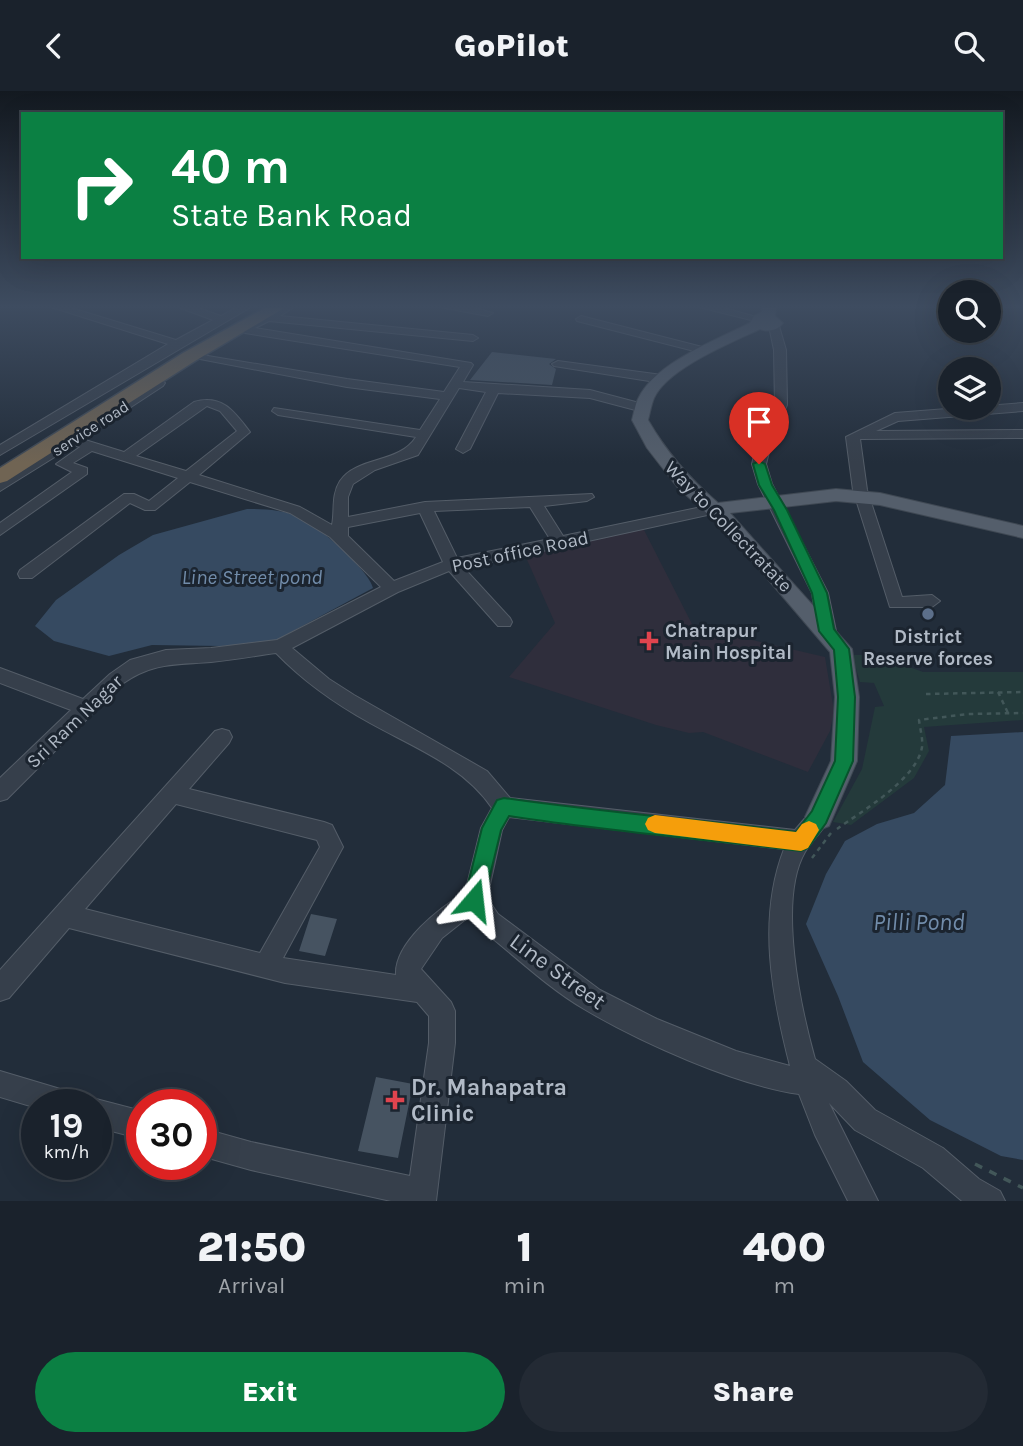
<!DOCTYPE html>
<html lang="en">
<head>
<meta charset="utf-8">
<style>
	:root { --surface:#1a222c; --page:#232a34; --text:#f1f3f6; --muted:#9fa4a9; --line:#383f48; --accent:#0b8043 }
	body { margin:0; font-family:Karla,sans-serif; background:var(--page); color:var(--text); height:100vh; display:flex; flex-direction:column; font-size:26px; white-space:nowrap }
	* { box-sizing:border-box; margin:0 }
	p { font-size:23px; color:var(--muted) }
	.icon { flex:none; width:38px; height:38px; fill:none; stroke:currentColor; stroke-width:2; stroke-linecap:round; stroke-linejoin:round }
	.map { position:relative; height:1110px; overflow:hidden }
	.panel { display:flex; flex-direction:column; background:var(--surface); flex:1 }
	.panel>* { flex:none }
	.hud { position:absolute; left:21px; top:21px; width:982px; height:147px; border-radius:0px; box-shadow:0 7px 28px #0002,0 0 0 2px var(--line); background:#0b8043; color:#fff; overflow:hidden }
	.fabs { position:absolute; left:938px; top:189px; display:grid; gap:14px }
	.fabs a { display:grid; place-items:center; width:63px; height:63px; border-radius:50%; background:var(--surface); box-shadow:0 7px 28px #0002,0 0 0 2px var(--line); font-size:35px }
	.speed { position:absolute; left:21px; top:998px; display:flex; gap:14px; font-size:35px; font-weight:700; text-align:center }
	.speed>* { display:grid; place-content:center; width:91px; height:91px; border-radius:50%; background:var(--surface); box-shadow:0 7px 28px #0002,0 0 0 2px var(--line); line-height:1 }
	.speed small { font-size:18px; font-weight:400 }
	.speed .limit { border:10px solid #d22; background:#fff; color:#111 }
	.pin { position:absolute; display:grid; place-items:center; width:60px; height:60px; color:#fff; margin:-72px -30px; border-radius:50% 50% 50% 0; rotate:-45deg; box-shadow:0 0 7px #0007 }
	.pin .icon { rotate:45deg }
	.me { position:absolute; width:77px; margin:-38px; rotate:17deg; stroke-linejoin:round; filter:drop-shadow(0 0 5px #0008) }
	.turn { display:flex; align-items:center; gap:24px; height:147px; padding:0 35px; font-size:32px }
	.turn .icon { width:91px; height:91px; stroke-width:2.5 }
	.turn b { display:block; font-size:49px; line-height:60px }
	.eta { display:flex; justify-content:space-evenly; align-items:center; height:119px; text-align:center }
	.eta b { font-size:42px; font-weight:800; line-height:49px }
	.primary-button { display:flex; gap:14px; margin-top:auto; padding:14px 35px }
	.primary-button a { flex:1; height:80px; border-radius:42px; background:var(--accent); color:#fff; font-size:28px; font-weight:800; line-height:80px; text-align:center }
	.primary-button a+a { background:var(--page); color:var(--text) }
	header { display:flex; justify-content:space-between; align-items:center; height:91px; padding:0 35px; background:var(--surface); font-size:32px; font-weight:800 }
	.map>svg:first-child { display:block }
	.medical { fill:#2f2e3c }
	.green { fill:#243a3b }
	.water { fill:#364a61 }
	.building { fill:#465361 }
	.lines { fill:none; stroke-linecap:round; stroke-linejoin:round }
	.minor-casing { stroke:#545d68; stroke-width:2 }
	.major-casing { stroke:#3f4853; stroke-width:2 }
	.highway-casing { stroke:#414a55; stroke-width:3 }
	.path-far1 { stroke:#425759; stroke-width:2.5; stroke-dasharray:4.5 4.5; stroke-linecap:butt }
	.path { stroke:#425759; stroke-width:3.5; stroke-dasharray:8 8; stroke-linecap:butt }
	.minor { fill:#363f4b; fill-rule:evenodd }
	.major { fill:#545e6b; fill-rule:evenodd }
	.highway { fill:#706453; fill-rule:evenodd }
	.route { fill:#0b8043; stroke:#07532c; stroke-width:2 }
	.slow { fill:#f59e0b }
	.service-dot { fill:#5c6f8a; stroke:#1b242f; stroke-width:2.5 }
	.health-dot { fill:#e0444e; stroke:#1b242f; stroke-width:2.5 }
	.labels { text-anchor:middle; stroke-width:6; stroke-linejoin:round; paint-order:stroke }
	.far-street-label { font-size:16px; fill:#b1bac6; stroke:#1b242f }
	.street-label { font-size:19px; fill:#b1bac6; stroke:#1b242f }
	.poi-label { font-size:19px; font-weight:bold; fill:#b1bac6; stroke:#1b242f; text-anchor:start }
	.water-label { font-size:21px; font-style:italic; fill:#718caa; stroke:#1b242f }
	.near-street-label { font-size:23px; fill:#b1bac6; stroke:#1b242f }
	.near-poi-label { font-size:23px; font-weight:bold; fill:#b1bac6; stroke:#1b242f; text-anchor:start }
	.near-water-label { font-size:24px; font-style:italic; fill:#718caa; stroke:#1b242f }
</style>
</head>
<body>
<header><svg class="icon" aria-label="back" viewBox="0 0 24 24"><path d="M15 5l-7 7 7 7"/></svg>GoPilot<svg class="icon" aria-label="search" viewBox="0 0 24 24"><circle cx="10" cy="10" r="6"/><path d="M15 15l6 6"/></svg></header>
<div class="map">
<svg width="1023" height="1110" viewBox="0 0 1023 1110">
	<rect width="100%" height="100%" fill="#222d3a"/>
	<path class="medical" d="M643,437L693,535L825,566L834,620L830,640L808,681L703,641L689,642L656,634L509,586L555,532L524,462Z"/>
	<path class="green" d="M852,564H877L923,581H1023V629L924,636L929,660L914,687L851,734L833,731L862,678L875,616L884,615L874,592L860,591Z"/>
	<path class="water" d="M247,418C266,418 284,419 302,427C318,435 370,480 373,497L269,553L221,555L152,554L109,565L54,550L35,535L56,509L119,464L153,444Z
		M1023,641V1069L1001,1065L930,1029L863,971L838,905L806,833L826,783L845,750L877,733L914,722L945,694L951,645Z"/>
	<path class="building" d="M492,261L556,268L549,273L556,278L552,294L470,289Z
		M311,823L337,828L325,865L299,860Z
		M376,986L413,993L398,1067L358,1060Z"/>
	<g class="lines">
		<g class="minor-casing">
			<path id="minor" d="M51,216H68L176,249L213,229L178,216H195L221,225L237,216H251L0,364V354L168,253Z
				M280,216H294L280,225L473,244L478,247L473,250L269,230L255,237L471,272L473,274L463,291L590,299L647,314V320L643,321L590,307L498,302L470,358L463,362L456,358L486,301L459,297L418,364L375,379L353,393L348,406V426L425,411L592,403L594,406L587,410L544,415L563,445L716,413L721,415L723,418L721,421L464,477L510,527L512,531L510,535H498L449,480L398,501L292,557L329,588L354,604L487,680L510,707L795,739L812,719L819,716L826,719L830,726C824,739 812,749 805,761C777,809 801,918 815,968L846,990L875,1019L943,1057L979,1088L1000,1100L1005,1110H962L923,1077L855,1039L829,1012L878,1110H848L815,1044L799,1003C735,994 640,951 584,918C548,897 515,865 482,839L471,824L442,847L421,878L451,911L455,920V952L436,1110H391L251,1079L201,1065V1037L251,1051L410,1085L429,952V925L417,911L285,892L69,837L9,907L0,910V879L215,640L222,638L229,640L232,646L229,652L189,698L324,731L332,734L343,756L283,867L396,884C394,852 440,816 465,802L481,737L492,717C464,675 413,656 370,632C336,613 304,591 276,562C254,565 233,569 211,571C174,574 154,571 122,593L7,708L0,710V687L71,619L0,592V577L83,608L110,583L130,569L166,559L211,557L277,549L381,496L330,446L290,422L190,391L155,419H145L130,412L32,487H20L18,483L20,479L124,403H134L149,410L178,387L92,360L73,372L87,377V383L0,444V432L72,381L56,373L80,356L74,354L0,400V390L159,288L165,292L163,295L82,348L124,361L194,311C222,303 234,320 250,341L199,384L300,416L332,434C335,420 331,404 340,390C357,365 399,373 416,346L278,324L272,320L274,317L420,339L440,308L347,296L200,268L196,267V263L347,288L444,301L460,276L245,242L240,239ZM207,315L220,320L237,340L186,380L136,365ZM530,416L550,448L457,467L434,420ZM420,422L443,471L394,490L348,445V436ZM176,713L317,749L320,756L260,862L85,818ZM509,726L784,758C757,828 772,905 790,975L736,960L657,928L600,899L498,823L487,807L502,739Z
				M440,216H471L493,222L488,225Z
				M699,216H720L764,228L759,231Z
				M581,225L710,258L712,260L706,263L577,230L576,228Z
				M774,232L779,235L786,259L787,314L773,345L766,373L772,393L828,502L836,540L833,545H821L818,540L812,502L758,393L752,373L759,345L775,314L774,259L769,235Z
				M558,270L662,284L668,288L662,292L554,275L552,273Z
				M1023,312V320L898,330L876,340L1023,339V347L860,348L867,399L902,506L932,504L940,510L932,516H890L853,399L846,346L895,322Z
				M0,980L77,1003L81,1013H37V1017L0,1006Z
				M96,1008L142,1020V1048L96,1036V1013H86Z"/>
		</g>
		<g class="major-casing">
			<path id="major" d="M762,216H776L775,225L783,232C777,240 768,241 760,238C731,252 668,277 654,307C651,314 650,322 648,329C667,362 689,387 718,412L836,398L880,402L1023,435V447L880,414L836,410L730,422L852,558L859,606L857,670L829,735L819,739L809,735L805,726L831,670L835,606L830,561L725,438L678,397L647,357L632,329C634,322 635,314 638,308C655,272 716,249 750,232L754,225L762,221Z"/>
		</g>
		<g class="highway-casing">
			<path id="highway" d="M267,216H286L195,270L7,390L0,392V377L183,262Z"/>
		</g>
		<path class="path-far1" d="M998,601L1008,622
			M926,603L1023,601
			M837,738C862,720 917,688 922,656C923,647 920,638 919,629L968,623L1023,622
			M812,767L831,742"/>
		<path class="path" d="M975,1073L1023,1097"/>
		<use href="#minor" class="minor"/>
		<use href="#major" class="major"/>
		<use href="#highway" class="highway"/>
	</g>
	<linearGradient id="sky" x2="0" y2="1"><stop stop-color="#131920"/><stop offset="0.58" stop-color="#3e4c60"/><stop offset="1" stop-color="#3e4c60" stop-opacity="0"/></linearGradient>
	<rect width="1023" height="372" fill="url(#sky)"/>
	<path class="route" d="M759,370L765,373L772,394L787,419L827,502L834,538L849,558L855,606L853,670L826,732L808,757L801,760C703,748 605,740 509,725L501,739L482,817L474,820L467,817L464,809L482,737L497,709L504,707C601,721 699,729 796,741L812,720L835,670L838,606L834,559L819,540L812,502L774,419L759,394L753,373Z"/>
	<path class="slow" d="M655,724L796,741L802,733L809,730L816,733L819,739L808,757L801,760L655,742L648,739L645,733L648,727Z"/>
	<circle class="service-dot" cx="928" cy="523" r="7"/>
	<g class="health-dot">
		<path d="M645.5 539.5h7v7h7v7h-7v7h-7v-7h-7v-7h7z"/>
		<path d="M391.5 998.5h7v7h7v7h-7v7h-7v-7h-7v-7h7z"/>
	</g>
	<g class="labels">
		<g class="far-street-label">
			<text transform="translate(90 337) rotate(-33)" y="6">service road</text>
		</g>
		<g class="street-label">
			<text transform="translate(729 435) rotate(46)" y="7">Way to Collectratate</text>
			<text transform="translate(520 460) rotate(-12)" y="7">Post office Road</text>
			<text transform="translate(74 630) rotate(-44)" y="7">Sri Ram Nagar</text>
		</g>
		<g class="poi-label">
			<text x="665" y="546">Chatrapur<tspan x="665" dy="22">Main Hospital</tspan></text>
			<text x="928" y="552" text-anchor="middle">District<tspan x="928" dy="22">Reserve forces</tspan></text>
		</g>
		<g class="water-label">
			<text x="252" y="493">Line Street pond</text>
		</g>
		<g class="near-street-label">
			<text transform="translate(558 880) rotate(36)" y="8">Line Street</text>
		</g>
		<g class="near-poi-label">
			<text x="411" y="1004">Dr. Mahapatra<tspan x="411" dy="26">Clinic</tspan></text>
		</g>
		<g class="near-water-label">
			<text x="919" y="839">Pilli Pond</text>
		</g>
	</g>
</svg>
<div class="fabs">
<a><svg class="icon" aria-label="search" viewBox="0 0 24 24"><circle cx="10" cy="10" r="6"/><path d="M15 15l6 6"/></svg></a>
<a><svg class="icon" aria-label="layers" viewBox="0 0 24 24"><path d="M12 4l9 5-9 5-9-5zM3 14l9 5 9-5"/></svg></a>
</div>
<div class="speed"><div>19<small>km/h</small></div><div class="limit">30</div></div>
<div class="pin" style="left:759px;top:373px;background:#d93025"><svg class="icon" aria-label="arrive" viewBox="0 0 24 24"><path d="M6 21V4h12l-3 4 3 4H6"/></svg></div>
<svg class="me" style="left:474px;top:809px" viewBox="-20 -20 40 40"><path d="M0-17L14 15 0 8-14 15z" fill="#0b8043" stroke="#fff" stroke-width="4"/></svg>
<div class="hud">
<div class="turn"><svg class="icon" aria-label="right" viewBox="0 0 24 24"><path d="M7 20v-9h11M14 6l5 5-5 5"/></svg><div><b>40 m</b>State Bank Road</div></div>
</div>
</div>
<section class="panel">
<div class="eta">
<div><b>21:50</b><p>Arrival</p></div>
<div><b>1</b><p>min</p></div>
<div><b>400</b><p>m</p></div>
</div>
<div class="primary-button"><a>Exit</a><a>Share</a></div>
</section>
</body>
</html>
